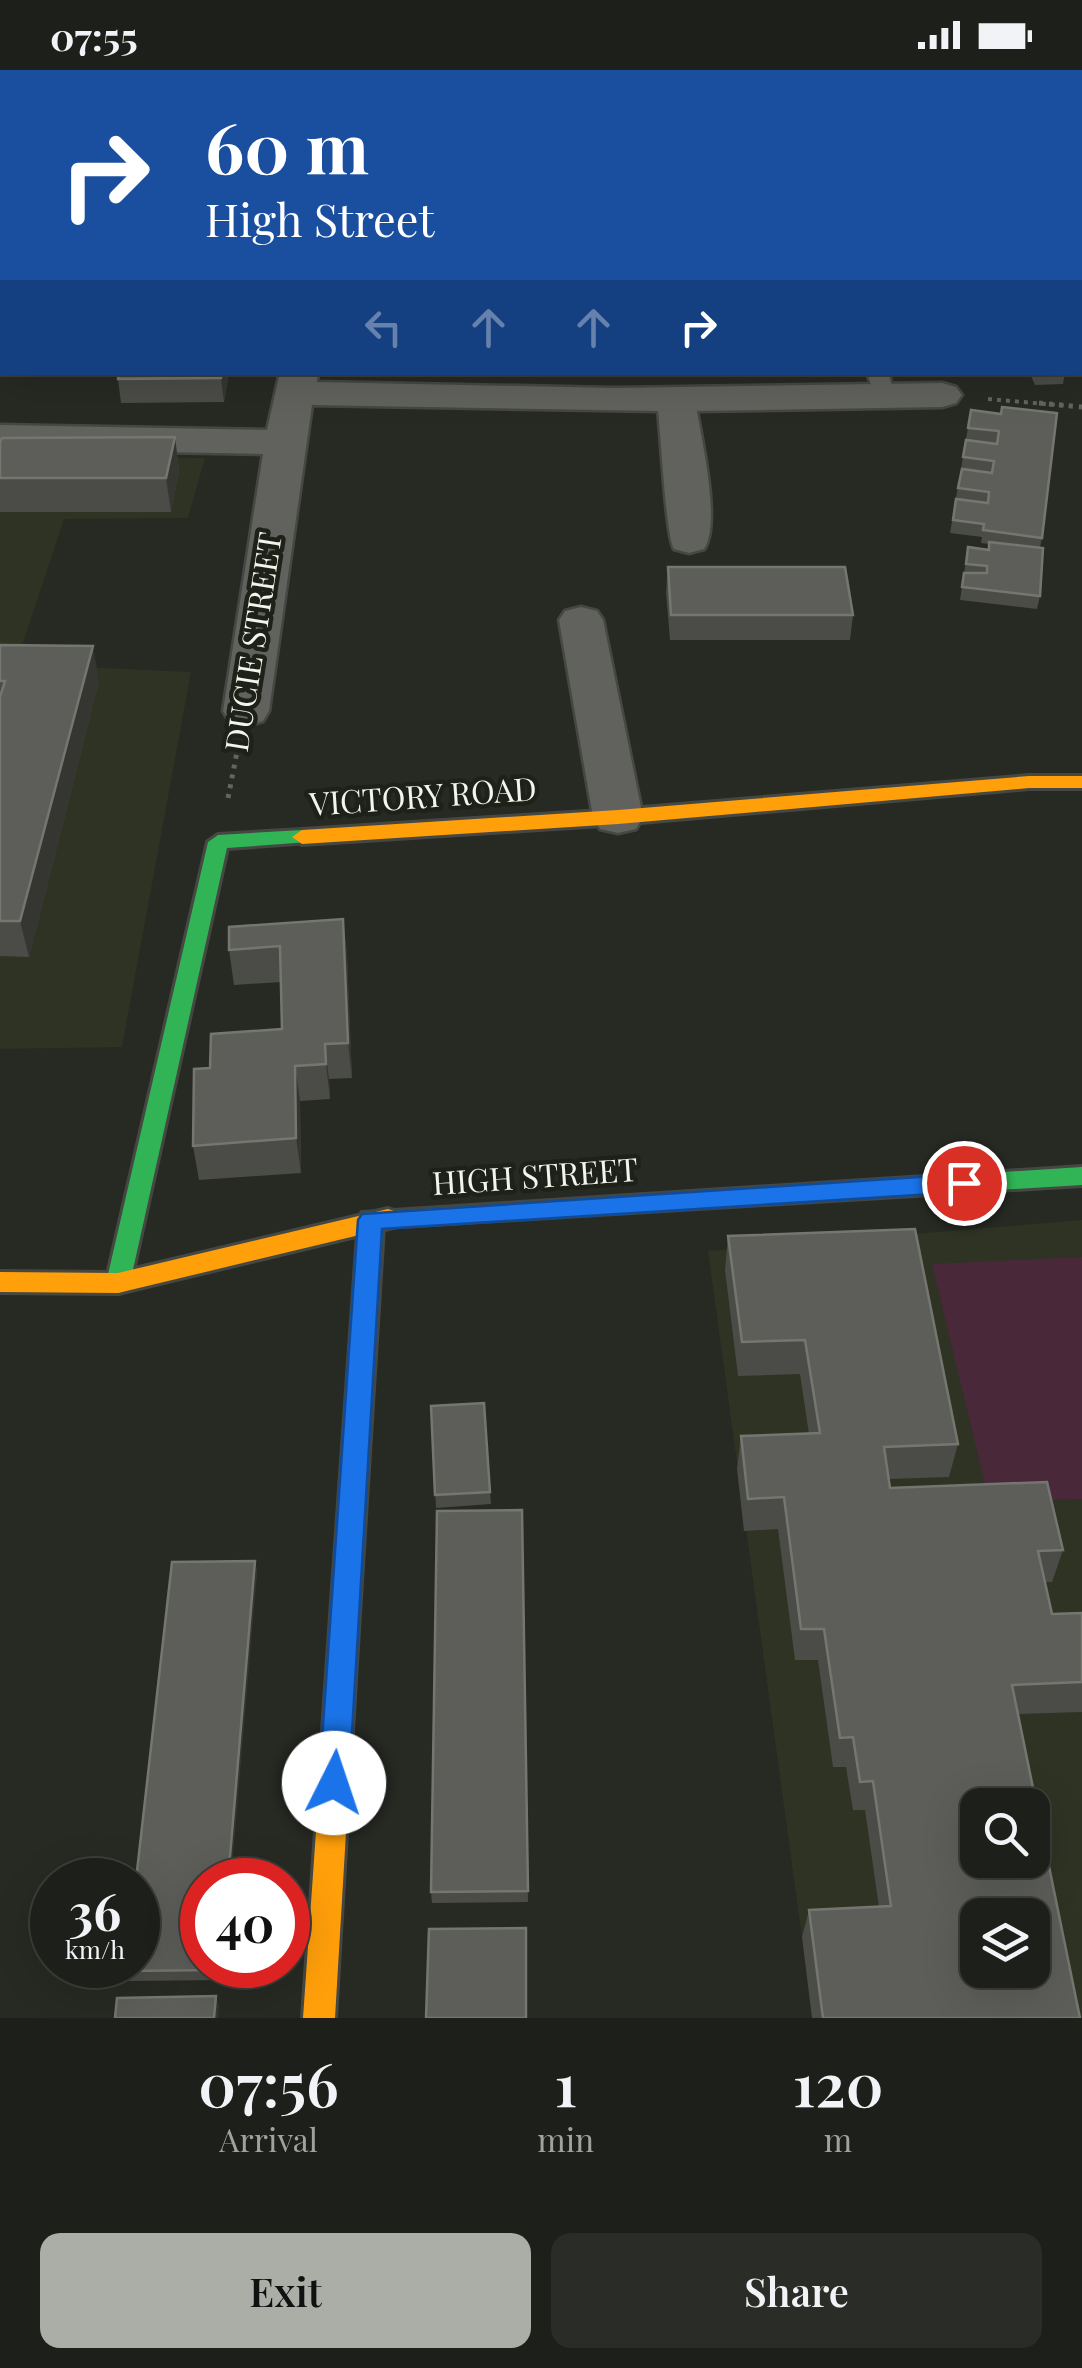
<!DOCTYPE html>
<html lang="en">
<head>
<meta charset="utf-8">
<style>
	:root { --surface:#1d1f1a; --page:#2a2c27; --text:#f1f3f6; --muted:#a0a2a2; --line:#3b3d39; --accent:#abaea7 }
	body { margin:0; font-family:"Playfair Display",serif; background:var(--page); color:var(--text); height:100vh; display:flex; flex-direction:column; font-size:38px; white-space:nowrap }
	* { box-sizing:border-box; margin:0 }
	p { font-size:32px; color:var(--muted) }
	.icon { flex:none; width:55px; height:55px; fill:none; stroke:currentColor; stroke-width:2; stroke-linecap:round; stroke-linejoin:round }
	.map { position:relative; height:1948px; overflow:hidden }
	.panel { display:flex; flex-direction:column; background:var(--surface); flex:1 }
	.panel>* { flex:none }
	.hud { position:absolute; left:0px; top:0px; width:1082px; height:305px; box-shadow:0 10px 40px #0002,0 0 0 2px var(--line); background:#1a4fa0; color:#fff; overflow:hidden }
	.buttons { position:absolute; left:960px; top:1718px; display:grid; gap:20px }
	.buttons a { display:grid; place-items:center; width:90px; height:90px; border-radius:20px; background:var(--surface); box-shadow:0 10px 40px #0002,0 0 0 2px var(--line); font-size:50px }
	.speed { position:absolute; left:30px; top:1788px; display:flex; gap:20px; font-size:50px; font-weight:700; text-align:center }
	.speed>* { display:grid; place-content:center; width:130px; height:130px; border-radius:50%; background:var(--surface); box-shadow:0 10px 40px #0002,0 0 0 2px var(--line); line-height:1 }
	.speed small { font-size:25px; font-weight:400 }
	.speed .limit { border:15px solid #d22; background:#fff; color:#111 }
	.pin { position:absolute; display:grid; place-items:center; width:85px; height:85px; color:#fff; margin:-42px; border:5px solid #fff; border-radius:50%; box-shadow:0 2px 10px #0007 }
	.me { position:absolute; width:110px; margin:-55px; rotate:4deg; stroke-linejoin:round; filter:drop-shadow(0 0 8px #0008) }
	.turn { display:flex; align-items:center; gap:35px; height:210px; padding:0 40px; font-size:45px }
	.turn .icon { width:130px; height:130px; stroke-width:2.5 }
	.turn b { display:block; font-size:70px; line-height:85px }
	.lanes { display:flex; align-items:center; height:95px; padding:0 40px; background:#0003; justify-content:center; gap:50px; direction:ltr }
	.lanes .off { opacity:.35 }
	.eta { display:flex; justify-content:space-evenly; align-items:center; height:170px; text-align:center }
	.eta b { font-size:60px; font-weight:600; line-height:70px }
	.button { display:flex; gap:20px; margin-top:auto; padding:20px 40px }
	.button a { flex:1; height:115px; border-radius:20px; background:var(--accent); color:#111; font-size:40px; font-weight:600; line-height:115px; text-align:center }
	.button a+a { background:var(--page); color:var(--text) }
	.status { display:flex; justify-content:space-between; align-items:center; height:70px; padding:0 50px; background:var(--surface); direction:ltr }
	.status svg { height:28px; fill:currentColor }
	.map>svg:first-child { display:block }
	.built { fill:#2e3324; fill-rule:evenodd }
	.green { fill:#492939 }
	.lines { fill:none; stroke-linecap:round; stroke-linejoin:round }
	.stream { stroke:#405013; stroke-width:18 }
	.lane-casing { stroke:#454742; stroke-width:5 }
	.street-casing { stroke:#454742; stroke-width:5 }
	.fast-casing { stroke:#454742; stroke-width:6 }
	.slow-casing { stroke:#454742; stroke-width:6 }
	.path-far1 { stroke:#62645f; stroke-width:4; stroke-dasharray:4 5; stroke-linecap:butt }
	.path { stroke:#62645f; stroke-width:5; stroke-dasharray:4 6; stroke-linecap:butt }
	.lane { fill:#61625e; fill-rule:evenodd }
	.street { fill:#61625e; fill-rule:evenodd }
	.fast { fill:#30b455; fill-rule:evenodd }
	.slow { fill:#ff9f0a; fill-rule:evenodd }
	.wall { fill:#4b4c47 }
	.shaded-wall { fill:#353631 }
	.building { fill:#5d5e59; stroke:#747670; stroke-width:2.5; fill-rule:evenodd }
	.route { fill:#1a73e8; stroke:#114b97; stroke-width:2.5 }
	.labels { text-anchor:middle; stroke-width:9; stroke-linejoin:round; paint-order:stroke }
	.street-label { font-size:32px; fill:#f2f5ee; stroke:#1e2117 }
</style>
</head>
<body>
<div class="status"><b>07:55</b><svg viewBox="0 0 49 12"><path d="M0 12V9h3v3zM5 12V6h3v6zM10 12V3h3v9zM15 12V0h3v12zM26 1h20v11H26zM47 4h2v5h-2z"/></svg></div>
<div class="map">
<svg width="1082" height="1948" viewBox="0 0 1082 1948">
	<rect width="100%" height="100%" fill="#272923"/>
	<path class="built" d="M0,387L205,388L188,448L64,449L16,594L191,602L122,977L0,979Z
		M1082,1150V1948H813L708,1181ZM978,1735H1032V1790H978ZM978,1845H1032V1900H978Z"/>
	<path class="green" d="M1082,1187V1429L989,1431L932,1194Z"/>
	<g class="lines">
		<path class="stream" d="M272,2L275,0
			M0,157L2,156"/>
		<g class="lane-casing">
			<path id="lane" d="M0,166H2V178H0Z
				M867,302H888L895,326L892,331H876Z"/>
		</g>
		<g class="street-casing">
			<path id="street" d="M340,0H381L383,2H342Z
				M1080,164H1082V186H1080Z
				M280,302H318L317,312L615,318L942,313L956,317L962,325L956,333L942,337L697,341C702,372 721,454 704,479L689,483L674,479C666,467 661,365 658,341L312,335L269,641L263,651L246,656L229,651L223,641L263,384L0,379V355L267,360Z
				M581,537L597,541L603,550L643,747L636,759L618,763L600,759L593,747L559,550L565,541Z"/>
		</g>
		<g class="fast-casing">
			<path id="fast" d="M302,760L312,767L309,772L227,778L130,1213L127,1220L118,1223L109,1220L106,1213L208,772L218,765Z
				M1082,1097V1115L383,1157L358,1560L354,1569L344,1573L334,1569L330,1560L359,1150L362,1143Z"/>
		</g>
		<g class="slow-casing">
			<path id="slow" d="M1029,706H1082V718H1029L618,754L302,774L292,767L302,760L618,740Z
				M388,1139L397,1142L400,1149L397,1156L118,1223L0,1222V1202L118,1203Z
				M344,1547L354,1551L358,1560L335,1948H303L330,1560L334,1551Z"/>
		</g>
		<path class="path-far1" d="M248,0L260,2
			M988,329L1069,336"/>
		<path class="path" d="M1039,333L1082,337
			M228,728L237,682"/>
		<use href="#lane" class="lane"/>
		<use href="#street" class="street"/>
		<use href="#fast" class="fast"/>
		<use href="#slow" class="slow"/>
	</g>
	<path class="wall" d="M2,187V253H0V196Z
		M229,302L224,332L121,333L118,309Z
		M977,302H1065L1063,314L1035,315L1031,306L978,307Z
		M971,340L1001,344L1042,468L1040,477V526L1037,539L960,530L968,477L988,480L989,474L981,473L982,467L950,463Z
		M175,367L179,401L171,442H0V372Z
		M668,497L853,545L850,570H670L666,522Z
		M0,575L99,611L29,887L0,886Z
		M343,849L347,884L352,1008L329,1009L330,1029L300,1031L301,1103L199,1110L193,1076L210,998L282,959L281,912L234,915L229,880Z
		M728,1166L958,1374L949,1407L889,1409L890,1418L1063,1480L1052,1512H1045L1052,1544L1082,1543V1642L1018,1644L1080,1948H812L802,1867L809,1840L879,1837L865,1740H853L846,1697H833L818,1590H795L778,1459L744,1461L737,1399L741,1366L809,1364L800,1304L738,1306L725,1200Z
		M484,1333L491,1434L436,1438L431,1336Z
		M522,1440L528,1832L432,1833L431,1822Z
		M255,1491L257,1503L202,1895H224L223,1910L129,1911L125,1901Z"/>
	<path class="shaded-wall" d="M222,302H229L224,332L221,308Z
		M175,367L179,401L171,442L166,408Z
		M93,576L99,611L29,887L20,851Z
		M343,849L347,884L352,1008L348,973Z
		M325,974L329,1009L330,1029L326,994Z
		M295,996L300,1031L301,1103L296,1068Z
		M255,1491L257,1503L231,1810H228Z
		M220,1895H224L223,1910L220,1900Z
		M216,1926L219,1936L218,1948H214Z"/>
	<path class="building" d="M1080,104H1082V138H1080Z
		M0,196H2V229H0Z
		M119,302H222L221,308L118,309Z
		M1002,337L1057,343L1042,468L983,460L984,454L953,450L956,429L988,433L989,422L958,418L962,399L992,403L994,391L963,387L966,370L997,374L999,361L968,358L971,340L1001,344Z
		M175,367L166,408H0V372L2,368Z
		M989,472L1043,478L1040,526L962,517L964,503H987V496L966,494L968,477L989,480Z
		M668,497H845L853,545H671Z
		M0,575L93,576L20,851H0V627L5,611H0Z
		M343,849L348,973L325,974L326,994L295,996L296,1068L193,1076L194,999L210,998L211,964L282,959L280,876L229,880V857Z
		M915,1159L958,1374L884,1377L890,1418L1047,1412L1063,1480L1038,1481L1052,1544L1082,1543V1612L1012,1615L1080,1948H823L809,1840L891,1836L873,1711L860,1712L853,1667L840,1668L824,1559H801L784,1427L748,1429L741,1366L820,1363L805,1270L742,1272L728,1166ZM978,1735H1032V1790H978ZM978,1845H1032V1900H978Z
		M484,1333L490,1422L435,1425L431,1336Z
		M522,1440L528,1821L431,1822L437,1441Z
		M255,1491L228,1810H202V1895H220V1900L125,1901L126,1895H138V1810H136L172,1492Z
		M526,1858V1948H426L429,1859Z
		M216,1926L214,1948H115L117,1928Z"/>
	<path class="route" d="M964,1104L972,1106L976,1113L972,1120L964,1122L382,1159L349,1713L345,1723L334,1728L324,1723L319,1713L358,1150L362,1144Z"/>
	<g class="labels">
		<g class="street-label">
			<text transform="translate(254 572) rotate(-81)" y="11">DUCIE STREET</text>
			<text transform="translate(423 727) rotate(-4)" y="11">VICTORY ROAD</text>
			<text transform="translate(535 1107) rotate(-4)" y="11">HIGH STREET</text>
		</g>
	</g>
</svg>
<div class="buttons">
<a><svg class="icon" aria-label="search" viewBox="0 0 24 24"><circle cx="10" cy="10" r="6"/><path d="M15 15l6 6"/></svg></a>
<a><svg class="icon" aria-label="layers" viewBox="0 0 24 24"><path d="M12 4l9 5-9 5-9-5zM3 14l9 5 9-5"/></svg></a>
</div>
<div class="speed"><div>36<small>km/h</small></div><div class="limit">40</div></div>
<div class="pin" style="left:964px;top:1113px;background:#d93025"><svg class="icon" aria-label="arrive" viewBox="0 0 24 24"><path d="M6 21V4h12l-3 4 3 4H6"/></svg></div>
<svg class="me" style="left:334px;top:1713px" viewBox="-20 -20 40 40"><circle r="19" fill="#fff"/><path d="M0-13L10 11 0 6-10 11z" fill="#1a73e8"/></svg>
<div class="hud">
<div class="turn"><svg class="icon" aria-label="right" viewBox="0 0 24 24"><path d="M7 20v-9h11M14 6l5 5-5 5"/></svg><div><b>60 m</b>High Street</div></div>
<div class="lanes"><svg class="icon off" aria-label="left" viewBox="0 0 24 24"><path d="M17 20v-9H6M10 6l-5 5 5 5"/></svg><svg class="icon off" aria-label="ahead" viewBox="0 0 24 24"><path d="M12 20V5M6 11l6-6 6 6"/></svg><svg class="icon off" aria-label="ahead" viewBox="0 0 24 24"><path d="M12 20V5M6 11l6-6 6 6"/></svg><svg class="icon" aria-label="right" viewBox="0 0 24 24"><path d="M7 20v-9h11M14 6l5 5-5 5"/></svg></div>
</div>
</div>
<section class="panel">
<div class="eta">
<div><b>07:56</b><p>Arrival</p></div>
<div><b>1</b><p>min</p></div>
<div><b>120</b><p>m</p></div>
</div>
<div class="button"><a>Exit</a><a>Share</a></div>
</section>
</body>
</html>
